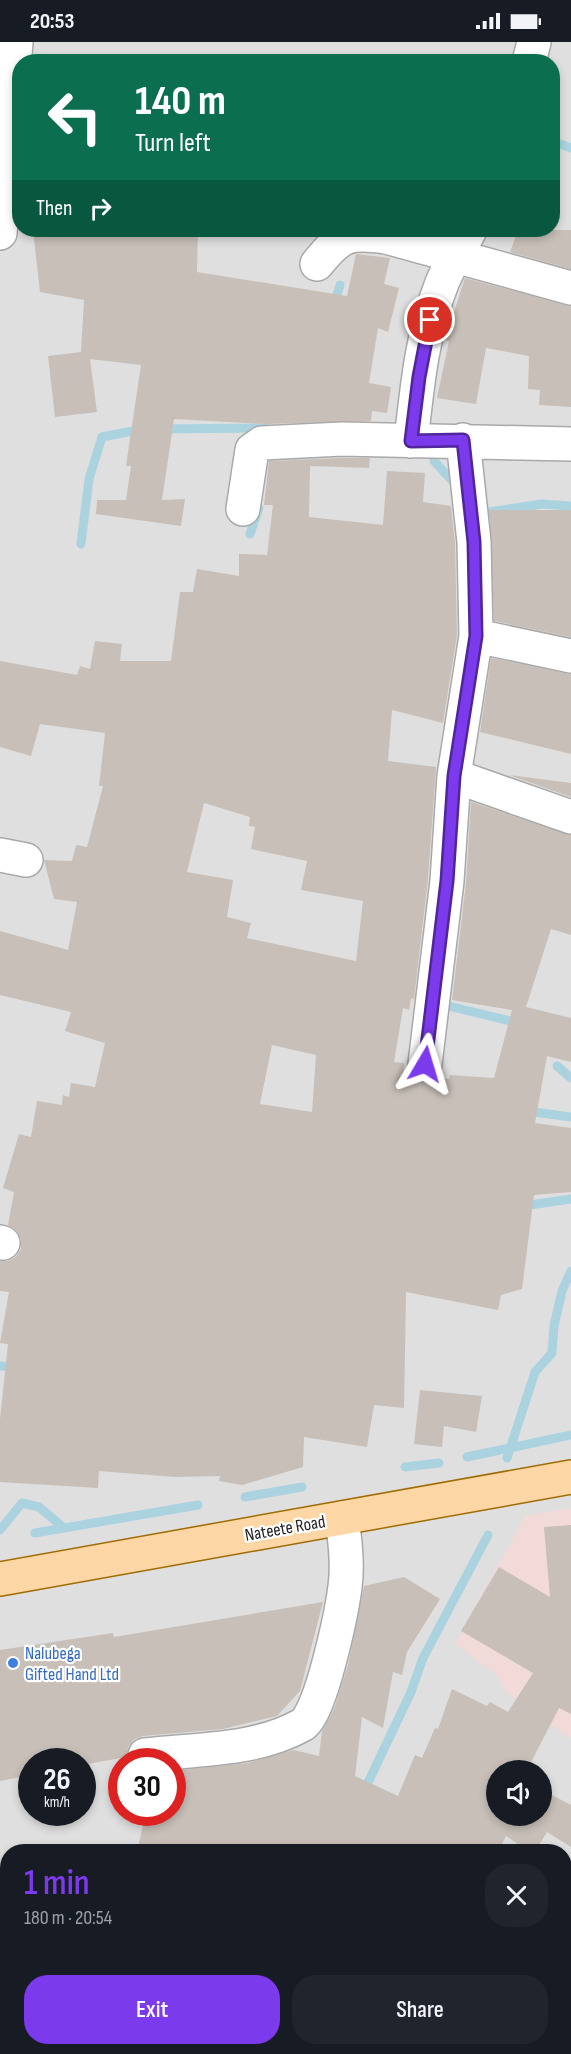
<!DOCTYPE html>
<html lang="en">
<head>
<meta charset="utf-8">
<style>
	:root { --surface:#171b24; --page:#20242c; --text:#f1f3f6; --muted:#9ea1a6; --accent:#7c3aed }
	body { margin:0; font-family:"Sofia Sans Condensed",sans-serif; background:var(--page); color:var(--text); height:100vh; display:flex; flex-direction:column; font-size:22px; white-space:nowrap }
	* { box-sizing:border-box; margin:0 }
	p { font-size:20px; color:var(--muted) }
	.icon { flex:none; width:33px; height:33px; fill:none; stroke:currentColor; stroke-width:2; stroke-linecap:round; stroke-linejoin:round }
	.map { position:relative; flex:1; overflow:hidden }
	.panel { position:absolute; left:0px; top:1802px; width:572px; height:212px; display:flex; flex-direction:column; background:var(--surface); border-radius:24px 24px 0 0; box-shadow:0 3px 9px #0003 }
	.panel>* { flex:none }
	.hud { position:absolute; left:12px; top:12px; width:548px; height:183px; border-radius:24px; box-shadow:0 3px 9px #0003; background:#0b6e4f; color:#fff; overflow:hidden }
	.tools { position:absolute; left:486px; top:1718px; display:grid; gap:12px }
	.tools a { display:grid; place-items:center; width:66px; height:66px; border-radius:50%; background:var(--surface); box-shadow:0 3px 9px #0003; font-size:30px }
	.speed { position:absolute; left:18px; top:1706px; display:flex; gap:12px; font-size:30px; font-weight:700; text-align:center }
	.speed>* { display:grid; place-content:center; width:78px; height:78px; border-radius:50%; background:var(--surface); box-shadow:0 3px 9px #0003; line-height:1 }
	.speed small { font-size:15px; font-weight:400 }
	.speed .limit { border:9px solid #d22; background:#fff; color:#111 }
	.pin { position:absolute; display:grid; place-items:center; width:51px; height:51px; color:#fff; margin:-26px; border:3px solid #fff; border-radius:50%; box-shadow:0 2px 6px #0007 }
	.me { position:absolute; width:66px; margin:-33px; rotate:7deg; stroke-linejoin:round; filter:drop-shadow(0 0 4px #0008) }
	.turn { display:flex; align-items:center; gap:21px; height:126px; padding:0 24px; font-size:27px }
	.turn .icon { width:78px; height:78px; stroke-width:2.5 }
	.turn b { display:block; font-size:42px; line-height:51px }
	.then { display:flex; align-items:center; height:57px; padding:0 24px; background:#0003; gap:12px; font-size:22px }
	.round { display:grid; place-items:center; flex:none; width:63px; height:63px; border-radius:24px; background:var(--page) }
	.overview { display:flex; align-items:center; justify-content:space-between; height:102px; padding:0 24px }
	h1 { font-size:36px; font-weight:600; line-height:45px; color:var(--accent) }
	.cta { display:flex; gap:12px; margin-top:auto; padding:12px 24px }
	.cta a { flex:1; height:69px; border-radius:24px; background:var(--accent); color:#fff; font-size:24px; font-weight:600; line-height:69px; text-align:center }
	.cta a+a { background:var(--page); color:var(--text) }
	.status { display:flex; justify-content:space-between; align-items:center; height:42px; padding:0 30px; background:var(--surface); direction:ltr }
	.status svg { height:16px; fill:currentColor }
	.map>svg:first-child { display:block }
	.residential { fill:#e0dfdf; fill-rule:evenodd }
	.commercial { fill:#f2dad9 }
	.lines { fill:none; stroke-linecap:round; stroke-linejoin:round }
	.stream { stroke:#aad3df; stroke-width:9 }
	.building { fill:#c7bfb8; fill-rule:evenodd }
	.minor-casing { stroke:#a9a9a9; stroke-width:36 }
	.major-casing { stroke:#a06b00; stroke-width:36 }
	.minor { stroke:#fff; stroke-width:33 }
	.major { stroke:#fcd6a4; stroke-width:33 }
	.route-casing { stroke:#51269a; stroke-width:15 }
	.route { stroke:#7c3aed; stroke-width:10 }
	.shop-dot { fill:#3f7fe0; stroke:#fff; stroke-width:2 }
	.labels { text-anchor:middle; stroke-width:4.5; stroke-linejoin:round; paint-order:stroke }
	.street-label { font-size:18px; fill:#222; stroke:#fff }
	.shop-label { font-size:18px; fill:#366cbe; stroke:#fff; text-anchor:start }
</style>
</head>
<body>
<div class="status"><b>20:53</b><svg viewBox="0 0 49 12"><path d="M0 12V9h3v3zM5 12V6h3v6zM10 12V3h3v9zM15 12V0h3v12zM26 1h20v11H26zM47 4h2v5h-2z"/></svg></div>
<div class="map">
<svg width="571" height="2012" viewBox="0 0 571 2012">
	<rect width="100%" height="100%" fill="#f2efe9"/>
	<path class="residential" d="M0,0H571V2012H0ZM20,20H552V188H20ZM32,1719H82V1770H32ZM122,1719H172V1770H122ZM496,1728H542V1773H496ZM8,1809H564V2006H8Z"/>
	<path class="commercial" d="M571,1466V1697L507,1652L496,1632L455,1602L525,1474Z"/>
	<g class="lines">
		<path class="stream" d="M552,99L571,106
			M334,263L340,243
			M162,387L266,386
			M433,405L434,419L458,445
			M478,476L482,471L542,462L571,464
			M250,492L259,466
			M81,502L89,437L102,395L143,387
			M436,961L519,981
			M557,1024L571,1036
			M527,1069L571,1075
			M523,1164L571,1157
			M0,1324L18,1325
			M467,1415L571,1393
			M507,1416L535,1330L552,1311L554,1284L562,1249L571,1229
			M405,1425L439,1421
			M245,1455L302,1445
			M0,1488L22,1461L39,1465L64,1486
			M35,1491L198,1463
			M364,1749L411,1650L423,1616L488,1493
			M564,1857L571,1861
			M185,2006L193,2012
			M233,2012L239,2006"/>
	</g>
	<path class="building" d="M33,188H198L197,230L347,254L356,212L390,216L384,242L399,246L388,290L378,286L369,341L391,345L387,371L372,369L371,379L265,382L174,377L162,458L185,457L181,484L96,472L97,458H126L131,424H126L141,323L90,317L97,370L55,375L48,314L81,310L84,258L40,250Z
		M518,188H571V227L510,210Z
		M465,236L571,264V365L539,363L540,348L528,347L529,314L486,306L476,362L437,356L449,299L445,298Z
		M342,416H370L369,426L310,424L309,475L383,483L387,429L425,431L423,460L451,464L455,501L457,593L443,681L392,668L388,719L436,725L428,837L414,957L411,956L409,968L403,966L394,1020L404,1021L403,1033L411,1034L422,1040L437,1036L449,1037L450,1033L494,1036L512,968L452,958L466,841L471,760L571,793V893L551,887L526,965L571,976V1020L547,1014L535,1081L571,1086V1150L534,1153L522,1247L501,1253L498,1268L406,1250L404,1366L374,1363L367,1405L304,1395L303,1425L242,1443L219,1439L220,1434L175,1435L99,1429L98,1446L0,1440V1377L8,1302L0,1301L9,1250L0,1249V1219H7L16,1215L21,1207V1198L17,1189L8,1183L14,1150L3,1146L19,1092L31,1095L37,1059L62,1063L63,1053L69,1055L71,1041L95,1045L105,1001L65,989L71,970L0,953V889L68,908L77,860L54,857L44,818L72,819L76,803L87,805L103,744H99L105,691L40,682L31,714L0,705V619L77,633L80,624L90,627L95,599L122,602L120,619H171L180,550H193L197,527L239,534V512L267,513L273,463H264L269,419ZM204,761L250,775L249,784L255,785L251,807L307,819L301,848L363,859L356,919L247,896L251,881L227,875L233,838L187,830ZM272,1003L316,1013L312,1070L260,1062Z
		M489,468H571V595L494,579Z
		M491,616L571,632V712L480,690Z
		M509,733L571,741V755Z
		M420,1348L482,1354L476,1390L444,1384L442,1405L414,1402Z
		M571,1483V1672L559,1666L527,1728H496V1773H542V1748L571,1763V1805L547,1790L535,1809H528L506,1794L498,1809H137L146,1770H172V1729L248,1721L294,1708L319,1714L322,1689L334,1667L348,1623L364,1544L404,1535L440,1557L407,1610L402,1633L393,1630L383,1686L362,1675L355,1734L398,1754L415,1713L422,1716L435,1686L438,1687L452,1647L487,1664L490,1660L508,1670L533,1631L461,1589L499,1525L550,1555L544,1485Z
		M323,1560L300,1649L277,1674L223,1687L143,1694L135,1697L128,1705L126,1715L82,1723V1719H32V1733L0,1739V1608L113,1591L114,1595Z"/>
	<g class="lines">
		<g class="minor-casing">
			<path id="minor" d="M529,20L534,0
				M0,191L16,0
				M317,222C341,192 349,190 386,195L571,246
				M411,399C417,346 422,291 442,241C450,222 461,205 470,188
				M243,467L252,408L262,401L342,397L571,402
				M476,594L571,614
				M454,734L571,775
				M0,813L26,818
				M425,1022L447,839L454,734L476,594L474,500L463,398
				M0,1200L3,1201
				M145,1713C196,1707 256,1709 302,1683C321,1673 342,1568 345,1545C348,1522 345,1499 342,1476
				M336,2006L348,2012"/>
		</g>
		<g class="major-casing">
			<path id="major" d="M0,1537L571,1435"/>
		</g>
		<use href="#minor" class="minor"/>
		<use href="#major" class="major"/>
	</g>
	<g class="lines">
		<g class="route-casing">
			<path id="route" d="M425,1022L447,839L454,734L476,594L474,500L463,398L411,399L419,335L430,278"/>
		</g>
		<use href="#route" class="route"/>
	</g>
	<circle class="shop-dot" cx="13" cy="1621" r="6"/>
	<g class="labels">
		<g class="street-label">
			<text transform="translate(285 1486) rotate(-10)" y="6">Nateete Road</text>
		</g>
		<g class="shop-label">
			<text x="25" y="1617">Nalubega<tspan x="25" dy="21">Gifted Hand Ltd</tspan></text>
		</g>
	</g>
</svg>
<div class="tools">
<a><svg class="icon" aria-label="sound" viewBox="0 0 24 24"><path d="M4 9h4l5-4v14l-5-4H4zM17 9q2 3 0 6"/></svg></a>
</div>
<div class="speed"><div>26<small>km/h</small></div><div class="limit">30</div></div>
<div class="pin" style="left:430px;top:278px;background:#d93025"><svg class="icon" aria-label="arrive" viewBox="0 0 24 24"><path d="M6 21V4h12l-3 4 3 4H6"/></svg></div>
<svg class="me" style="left:425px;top:1022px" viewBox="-20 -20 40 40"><path d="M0-17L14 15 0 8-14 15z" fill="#7c3aed" stroke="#fff" stroke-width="4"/></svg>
<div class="hud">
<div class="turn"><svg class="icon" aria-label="left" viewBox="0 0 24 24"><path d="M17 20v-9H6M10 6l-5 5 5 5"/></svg><div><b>140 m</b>Turn left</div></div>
<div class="then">Then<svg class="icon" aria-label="right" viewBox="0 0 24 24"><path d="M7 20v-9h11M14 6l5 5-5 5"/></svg></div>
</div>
<section class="panel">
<div class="overview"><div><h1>1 min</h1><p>180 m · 20:54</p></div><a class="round"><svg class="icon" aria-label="close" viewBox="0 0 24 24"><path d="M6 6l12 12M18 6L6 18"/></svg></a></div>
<div class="cta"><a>Exit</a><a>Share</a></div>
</section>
</div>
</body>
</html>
